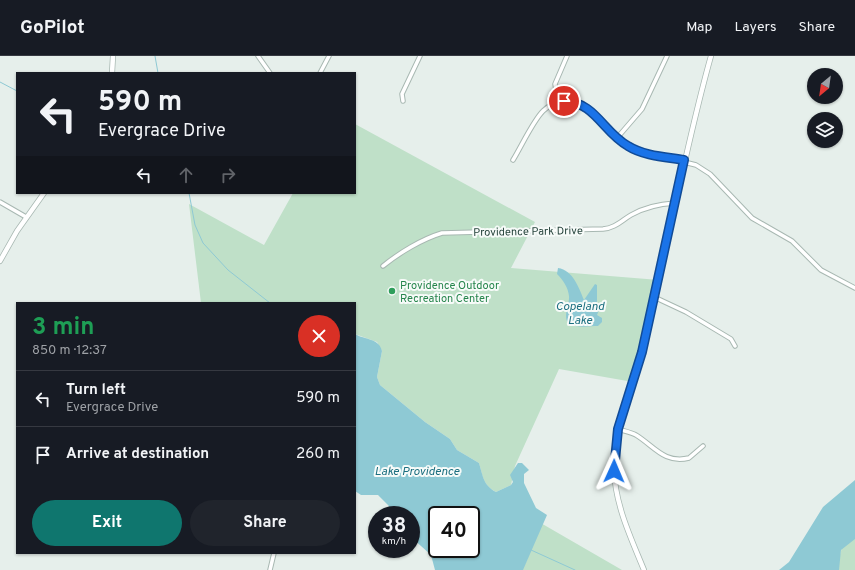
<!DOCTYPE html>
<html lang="en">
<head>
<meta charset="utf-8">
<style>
	:root { --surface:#171b24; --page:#20242c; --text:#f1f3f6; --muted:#9ea1a6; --line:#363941; --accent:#0f766e }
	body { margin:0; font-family:Overpass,sans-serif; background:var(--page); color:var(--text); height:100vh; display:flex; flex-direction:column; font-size:15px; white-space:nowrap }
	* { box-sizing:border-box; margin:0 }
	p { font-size:13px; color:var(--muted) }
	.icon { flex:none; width:22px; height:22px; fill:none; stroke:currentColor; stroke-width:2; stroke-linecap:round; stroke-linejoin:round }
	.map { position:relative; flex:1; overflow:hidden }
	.panel { position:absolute; left:16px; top:246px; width:340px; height:252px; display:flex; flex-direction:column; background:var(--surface); border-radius:0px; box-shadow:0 1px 3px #0004 }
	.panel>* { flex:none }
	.top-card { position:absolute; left:16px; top:16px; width:340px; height:122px; border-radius:0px; box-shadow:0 1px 3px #0004; background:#171b24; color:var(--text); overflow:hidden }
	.needle { width:26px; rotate:209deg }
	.buttons { position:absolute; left:807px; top:12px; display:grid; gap:8px }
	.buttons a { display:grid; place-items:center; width:36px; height:36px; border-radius:50%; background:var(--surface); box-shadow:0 1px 3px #0004; font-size:20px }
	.speed { position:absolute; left:368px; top:450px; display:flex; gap:8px; font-size:20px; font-weight:700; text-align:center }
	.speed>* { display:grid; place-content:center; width:52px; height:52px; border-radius:50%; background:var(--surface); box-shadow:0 1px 3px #0004; line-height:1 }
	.speed small { font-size:10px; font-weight:400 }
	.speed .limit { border:2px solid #111; border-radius:6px; background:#fff; color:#111 }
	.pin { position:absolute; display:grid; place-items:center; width:34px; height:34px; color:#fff; margin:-17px; border:2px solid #fff; border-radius:50%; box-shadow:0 1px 4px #0007 }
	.me { position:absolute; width:44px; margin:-22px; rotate:1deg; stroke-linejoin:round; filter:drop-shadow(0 0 3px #0008) }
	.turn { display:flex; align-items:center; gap:14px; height:84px; padding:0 16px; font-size:18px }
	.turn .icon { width:52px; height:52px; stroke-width:2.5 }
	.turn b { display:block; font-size:28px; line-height:34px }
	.lanes { display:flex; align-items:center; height:38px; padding:0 16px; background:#0003; justify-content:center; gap:20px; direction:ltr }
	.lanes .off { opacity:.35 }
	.round { display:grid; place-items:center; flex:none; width:42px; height:42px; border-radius:21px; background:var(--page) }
	.headline { display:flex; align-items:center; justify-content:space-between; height:68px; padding:0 16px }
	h1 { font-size:24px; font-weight:700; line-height:30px; color:#1e9e55 }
	.cta { display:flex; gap:8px; margin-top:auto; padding:8px 16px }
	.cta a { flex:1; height:46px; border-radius:24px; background:var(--accent); color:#fff; font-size:16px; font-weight:700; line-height:46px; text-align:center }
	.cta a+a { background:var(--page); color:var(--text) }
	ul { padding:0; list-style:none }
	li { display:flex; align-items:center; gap:12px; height:56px; padding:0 16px; border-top:1px solid var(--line) }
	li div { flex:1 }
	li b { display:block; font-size:15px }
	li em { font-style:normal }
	header { display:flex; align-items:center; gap:24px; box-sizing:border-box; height:56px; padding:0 20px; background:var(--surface); border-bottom:1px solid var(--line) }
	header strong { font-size:19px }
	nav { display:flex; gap:22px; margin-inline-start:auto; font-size:14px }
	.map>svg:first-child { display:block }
	.green { fill:#bfe0c8 }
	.water { fill:#8ec9d4; fill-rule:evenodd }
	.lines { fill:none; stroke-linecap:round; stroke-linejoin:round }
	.stream { stroke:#8ec9d4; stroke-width:1 }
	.minor-casing { stroke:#a8b8b2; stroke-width:5.5 }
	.tertiary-casing { stroke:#a8b8b2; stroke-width:6 }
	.minor { stroke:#fff; stroke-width:3.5 }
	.tertiary { stroke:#fff; stroke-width:4.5 }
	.route-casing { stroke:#114b97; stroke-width:10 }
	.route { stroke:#1a73e8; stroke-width:7 }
	.leisure-dot { fill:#2e9e5b; stroke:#f7fbf9; stroke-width:1.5 }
	.labels { text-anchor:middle; stroke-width:4; stroke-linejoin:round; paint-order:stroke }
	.street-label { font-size:11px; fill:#24423a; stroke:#f7fbf9 }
	.leisure-label { font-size:11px; fill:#27864d; stroke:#f7fbf9; text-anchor:start }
	.water-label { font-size:12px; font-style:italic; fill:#1c6f80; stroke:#f7fbf9 }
</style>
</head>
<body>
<header>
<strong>GoPilot</strong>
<nav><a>Map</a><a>Layers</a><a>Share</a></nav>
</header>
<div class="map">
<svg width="855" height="514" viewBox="0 0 855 514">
	<rect width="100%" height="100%" fill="#e6efeb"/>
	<path class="green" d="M355,68L535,166L511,212L659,224L633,326L559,313L515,410L511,429L496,436C482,428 483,420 479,407L457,394L450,383L425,366L380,329L377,321L382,295L377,286L355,278V247H201L189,148L264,189L293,137H355Z
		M855,464V514H829L838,507L842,491Z
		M539,466L622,514H522L527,504Z"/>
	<path class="water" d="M558,212C573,214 579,232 584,244L595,228L597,229V248L599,254L597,259L602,262V266L598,270C590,270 580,272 572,269C560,265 570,249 569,240C568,231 563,224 557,218Z
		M355,278C365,284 379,282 382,295L377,321L380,329L425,366L450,383L457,394L479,407C483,420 483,429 496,436L511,429L513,426L510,419L518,407H522L529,414L524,418V427L536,452L547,459L523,514H435L431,499L411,481V459H389V450L378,439H361L355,435ZM437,459H471V493H437Z
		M855,424V483L841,494L839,514H779L789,506L823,451Z"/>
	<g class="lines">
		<path class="stream" d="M155,0L158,17
			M0,26L17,35
			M189,137L195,169L203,187L228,214L270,247
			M531,494L575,514"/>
		<g class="minor-casing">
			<path id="minor" d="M258,0L270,17
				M320,17L329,0
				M403,45L402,38L420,0
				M558,46L555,28L567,0
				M617,82L642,53L667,0
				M513,104C521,91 533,65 543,55C555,43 575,41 588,53C601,65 612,81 628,91C644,100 666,101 684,104
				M684,106L696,109L710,118L752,162L792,185L821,214L855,232
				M0,146L26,161
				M383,210C399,197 422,183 442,177L603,173C615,172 621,165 631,159C645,151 659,148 675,147
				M654,241L686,256L731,283L735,290
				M618,373C624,375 630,376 636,379C654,390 664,408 689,402L703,390
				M270,514L274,497"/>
		</g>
		<g class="tertiary-casing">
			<path id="tertiary" d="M112,17L113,0
				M0,205L17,175L44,137
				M644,514C631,482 615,449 614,413C612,370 634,332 644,291C667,194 684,96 711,0"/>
		</g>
		<use href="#minor" class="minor"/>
		<use href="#tertiary" class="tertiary"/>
	</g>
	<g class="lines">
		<g class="route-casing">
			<path id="route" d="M564,45C595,46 603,76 628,90C644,100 666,101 684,104L642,296L618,373L614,415"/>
		</g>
		<use href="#route" class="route"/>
	</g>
	<circle class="leisure-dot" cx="392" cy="235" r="4"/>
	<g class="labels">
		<g class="street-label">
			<text transform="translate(528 175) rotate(-1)" y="4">Providence Park Drive</text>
		</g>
		<g class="leisure-label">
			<text x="400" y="233">Providence Outdoor<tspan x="400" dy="13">Recreation Center</tspan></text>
		</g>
		<g class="water-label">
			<text x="580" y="254">Copeland<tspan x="580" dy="14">Lake</tspan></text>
			<text x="417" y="419">Lake Providence</text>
		</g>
	</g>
</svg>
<div class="buttons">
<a><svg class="needle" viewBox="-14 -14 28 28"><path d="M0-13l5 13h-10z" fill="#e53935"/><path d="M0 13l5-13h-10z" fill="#9ea1a6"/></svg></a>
<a><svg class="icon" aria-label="layers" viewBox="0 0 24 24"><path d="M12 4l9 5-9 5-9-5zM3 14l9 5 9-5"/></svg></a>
</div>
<div class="speed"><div>38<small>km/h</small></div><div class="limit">40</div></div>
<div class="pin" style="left:564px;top:45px;background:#d93025"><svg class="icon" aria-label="arrive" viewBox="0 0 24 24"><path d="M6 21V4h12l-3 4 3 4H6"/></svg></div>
<svg class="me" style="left:614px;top:415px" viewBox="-20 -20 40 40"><path d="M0-17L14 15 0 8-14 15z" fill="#1a73e8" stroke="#fff" stroke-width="4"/></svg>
<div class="top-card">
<div class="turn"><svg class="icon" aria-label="left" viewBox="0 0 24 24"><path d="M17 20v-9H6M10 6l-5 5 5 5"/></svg><div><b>590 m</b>Evergrace Drive</div></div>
<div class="lanes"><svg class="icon" aria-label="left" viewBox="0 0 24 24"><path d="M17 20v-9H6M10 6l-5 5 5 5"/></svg><svg class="icon off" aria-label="ahead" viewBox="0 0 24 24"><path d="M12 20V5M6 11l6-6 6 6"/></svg><svg class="icon off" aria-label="right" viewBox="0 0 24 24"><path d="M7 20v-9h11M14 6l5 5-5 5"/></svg></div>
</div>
<section class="panel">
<div class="headline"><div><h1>3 min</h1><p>850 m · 12:37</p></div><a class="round" style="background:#d93025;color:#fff"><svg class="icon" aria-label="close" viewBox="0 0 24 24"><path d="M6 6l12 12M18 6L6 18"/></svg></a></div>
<ul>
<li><svg class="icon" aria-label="left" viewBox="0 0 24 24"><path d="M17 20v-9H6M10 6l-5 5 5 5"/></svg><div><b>Turn left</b><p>Evergrace Drive</p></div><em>590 m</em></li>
<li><svg class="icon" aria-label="arrive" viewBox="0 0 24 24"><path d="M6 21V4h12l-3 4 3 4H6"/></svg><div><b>Arrive at destination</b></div><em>260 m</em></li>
</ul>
<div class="cta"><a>Exit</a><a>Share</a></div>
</section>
</div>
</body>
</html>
